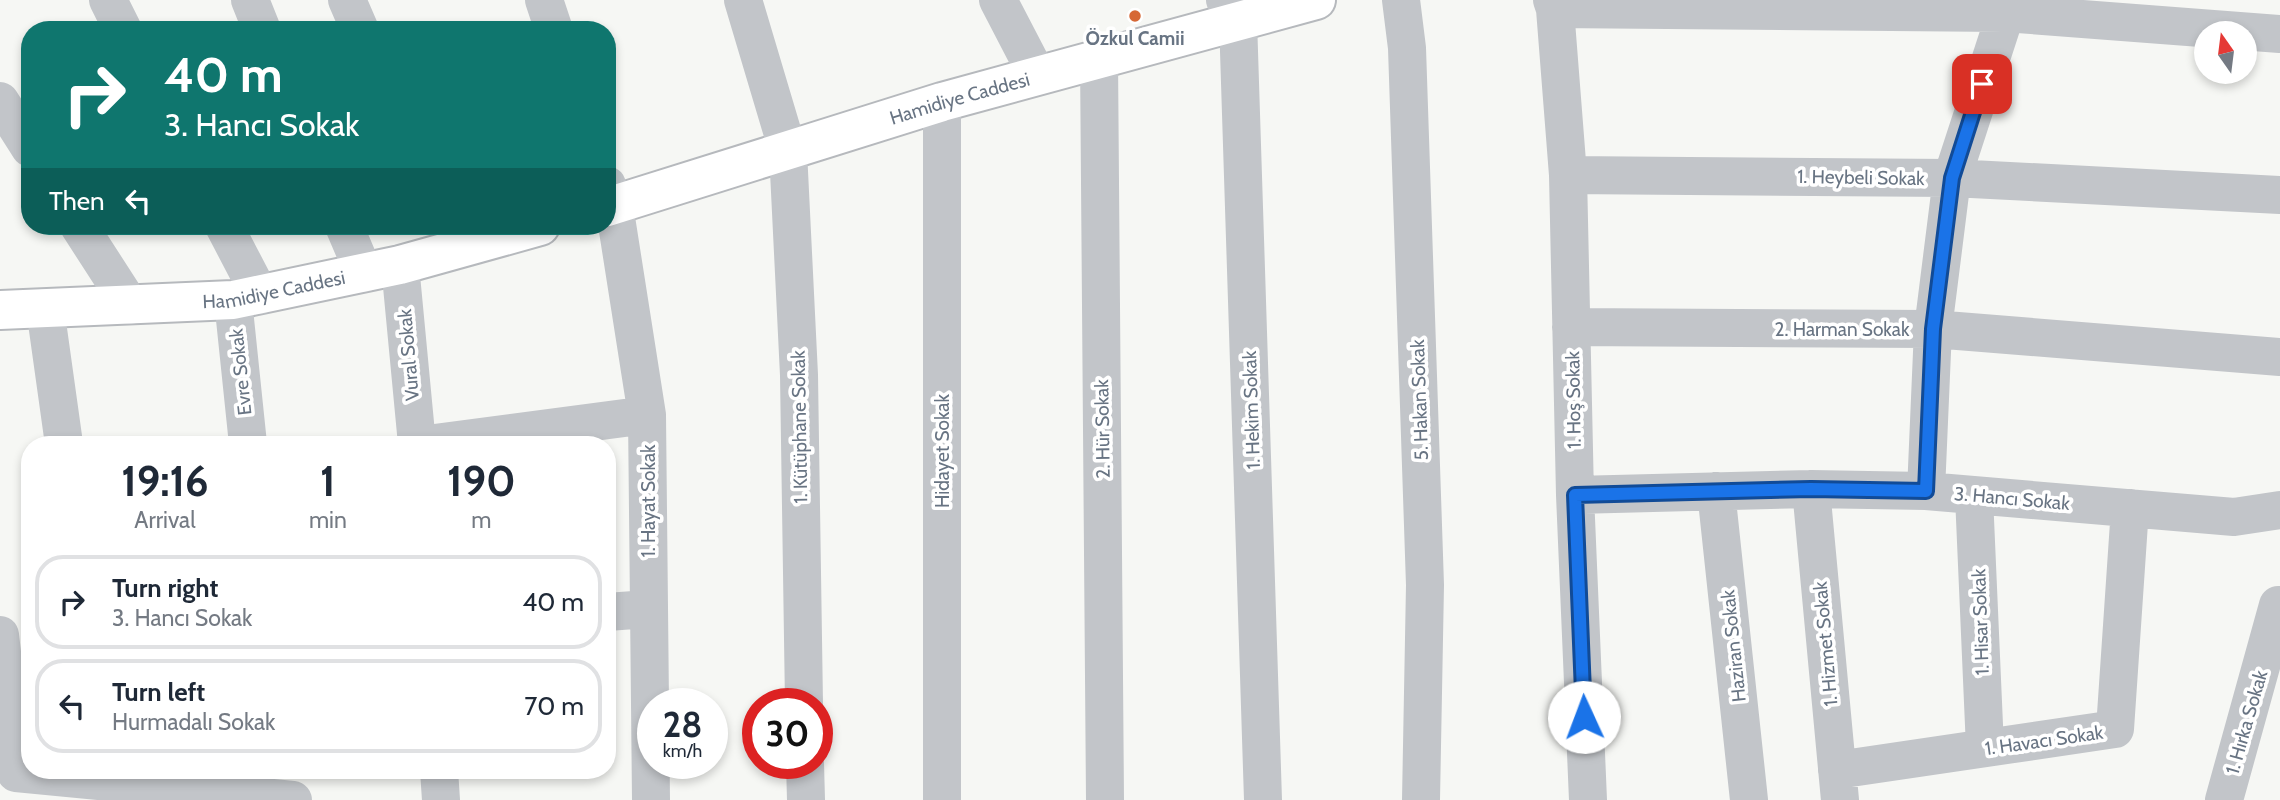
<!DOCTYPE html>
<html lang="en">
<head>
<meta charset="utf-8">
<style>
	:root { --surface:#fff; --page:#f6f6f7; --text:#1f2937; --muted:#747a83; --line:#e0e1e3 }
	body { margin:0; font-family:Cabin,sans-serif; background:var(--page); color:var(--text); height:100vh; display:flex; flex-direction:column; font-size:26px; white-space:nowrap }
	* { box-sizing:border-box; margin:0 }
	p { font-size:23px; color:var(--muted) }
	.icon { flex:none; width:38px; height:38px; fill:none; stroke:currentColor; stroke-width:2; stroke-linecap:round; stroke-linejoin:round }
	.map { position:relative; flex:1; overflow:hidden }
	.drawer { position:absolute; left:21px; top:436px; width:595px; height:343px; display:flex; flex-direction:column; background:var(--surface); border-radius:28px; box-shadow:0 4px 10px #0003 }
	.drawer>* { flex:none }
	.guide { position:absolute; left:21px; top:21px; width:595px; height:214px; border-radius:28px; box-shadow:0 4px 10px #0003; background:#0f766e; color:#fff; overflow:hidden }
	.needle { width:46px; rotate:346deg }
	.buttons { position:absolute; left:2194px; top:21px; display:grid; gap:14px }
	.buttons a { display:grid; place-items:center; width:63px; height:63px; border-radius:50%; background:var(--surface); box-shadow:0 4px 10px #0003; font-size:35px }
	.speed { position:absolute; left:637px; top:688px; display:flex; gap:14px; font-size:35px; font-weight:700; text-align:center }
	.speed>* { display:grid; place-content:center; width:91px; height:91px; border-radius:50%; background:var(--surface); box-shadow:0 4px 10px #0003; line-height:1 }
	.speed small { font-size:18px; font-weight:400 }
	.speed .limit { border:10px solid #d22; background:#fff; color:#111 }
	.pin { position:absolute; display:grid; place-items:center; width:60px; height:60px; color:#fff; margin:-30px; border-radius:14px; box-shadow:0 4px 10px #0006 }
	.me { position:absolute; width:77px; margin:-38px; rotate:358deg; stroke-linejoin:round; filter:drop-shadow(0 0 5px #0008) }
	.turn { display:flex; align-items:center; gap:24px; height:147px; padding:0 28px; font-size:32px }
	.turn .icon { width:91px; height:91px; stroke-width:2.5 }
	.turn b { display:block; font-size:49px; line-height:60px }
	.then { display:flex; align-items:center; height:66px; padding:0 28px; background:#0003; gap:14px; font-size:26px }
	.eta { display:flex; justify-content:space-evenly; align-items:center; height:119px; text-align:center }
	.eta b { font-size:42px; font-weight:700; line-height:49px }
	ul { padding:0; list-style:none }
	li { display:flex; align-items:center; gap:21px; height:94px; margin:0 14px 10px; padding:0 14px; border:4px solid var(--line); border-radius:28px }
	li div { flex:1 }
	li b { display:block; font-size:26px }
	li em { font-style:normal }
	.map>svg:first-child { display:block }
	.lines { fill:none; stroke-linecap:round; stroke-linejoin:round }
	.major-casing { stroke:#b6b9bd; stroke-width:42 }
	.minor { stroke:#c2c5c9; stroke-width:38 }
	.major { stroke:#fff; stroke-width:38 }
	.route-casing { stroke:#114b97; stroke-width:18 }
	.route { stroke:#1a73e8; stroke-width:12 }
	.poi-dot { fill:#d66835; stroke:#fff; stroke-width:2.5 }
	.labels { text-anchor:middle; stroke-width:7; stroke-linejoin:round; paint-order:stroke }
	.poi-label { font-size:19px; font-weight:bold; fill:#687483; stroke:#fff }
	.street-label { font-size:19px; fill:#687483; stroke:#fff }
</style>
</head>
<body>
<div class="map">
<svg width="2280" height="800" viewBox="0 0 2280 800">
	<rect width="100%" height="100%" fill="#f6f7f4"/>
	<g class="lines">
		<g class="major-casing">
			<g id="major">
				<path id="s1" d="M607,207L942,102L1316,0"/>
				<path id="s2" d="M0,310L233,300L400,265L540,226"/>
			</g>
		</g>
		<path class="minor" d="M108,0L123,30
			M250,0L262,30
			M347,0L360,30
			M544,0L554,30
			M743,0L788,151L799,375L804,704
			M998,0L1037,75
			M1225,0L1238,20L1263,800
			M1401,0L1407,48L1425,585L1421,800
			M1552,0L1555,9L1568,175L1575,495L1588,800
			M1555,9L2004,13L2280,34
			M1099,58L1105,800
			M0,101L30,148
			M1568,175L1952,178L2280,195
			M607,185L614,205L647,415L651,800
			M79,226L130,305
			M224,226L260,295
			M344,226L364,273
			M400,265L417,444
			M233,300L248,444
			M45,308L64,444
			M1571,327L1933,329L2280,357
			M427,444L647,415
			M1811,489L1840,800
			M1716,491L1749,800
			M1926,491L1933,329L1952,178L2010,0
			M1575,495L1811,489L1926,491L2234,517L2280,510
			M1974,496L1985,748
			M607,612L648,609
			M0,635L16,773L293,800
			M805,763L806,800
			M439,770L441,800
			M1837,770L2115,729L2130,508
			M942,800V102
			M2224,800L2278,605H2280"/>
		<use href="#major" class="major"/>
	</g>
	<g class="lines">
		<g class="route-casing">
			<path id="route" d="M1584,717L1575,495L1811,489L1926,491L1933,329L1952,178L1982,84"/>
		</g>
		<use href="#route" class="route"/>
	</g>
	<circle class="poi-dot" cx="1135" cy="16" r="7"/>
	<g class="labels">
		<g class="poi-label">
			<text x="1135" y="45">Özkul Camii</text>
		</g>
		<g class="street-label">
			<text dy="7" stroke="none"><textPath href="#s1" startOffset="369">Hamidiye Caddesi</textPath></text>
			<text transform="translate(1861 177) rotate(1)" y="7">1. Heybeli Sokak</text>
			<text dy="7" stroke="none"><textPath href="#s2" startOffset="275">Hamidiye Caddesi</textPath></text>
			<text x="1842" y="336">2. Harman Sokak</text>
			<text transform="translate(408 355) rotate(-95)" y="7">Vural Sokak</text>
			<text transform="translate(240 372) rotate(-96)" y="7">Evre Sokak</text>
			<text transform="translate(1419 400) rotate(-92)" y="7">5. Hakan Sokak</text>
			<text transform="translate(1573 400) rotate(-91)" y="7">1. Hoş Sokak</text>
			<text transform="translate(1251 410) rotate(-92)" y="7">1. Hekim Sokak</text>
			<text transform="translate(799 427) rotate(-91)" y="7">1. Kütüphane Sokak</text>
			<text transform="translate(1102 429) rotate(-91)" y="7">2. Hür Sokak</text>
			<text transform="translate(942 451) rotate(-90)" y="7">Hidayet Sokak</text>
			<text transform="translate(2012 498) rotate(5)" y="7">3. Hancı Sokak</text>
			<text transform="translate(648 501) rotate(-90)" y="7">1. Hayat Sokak</text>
			<text transform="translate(1980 622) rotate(-92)" y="7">1. Hisar Sokak</text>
			<text transform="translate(1825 644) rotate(-95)" y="7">1. Hizmet Sokak</text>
			<text transform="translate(1733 646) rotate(-96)" y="7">Haziran Sokak</text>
			<text transform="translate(2246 722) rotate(-74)" y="7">1. Hırka Sokak</text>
			<text transform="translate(2044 740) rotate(-8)" y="7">1. Havacı Sokak</text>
		</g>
	</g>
</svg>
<div class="buttons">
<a><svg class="needle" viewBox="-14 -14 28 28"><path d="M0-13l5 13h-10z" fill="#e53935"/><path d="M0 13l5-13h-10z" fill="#747a83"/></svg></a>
</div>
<div class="speed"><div>28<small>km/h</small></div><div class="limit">30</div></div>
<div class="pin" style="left:1982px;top:84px;background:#d93025"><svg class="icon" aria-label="arrive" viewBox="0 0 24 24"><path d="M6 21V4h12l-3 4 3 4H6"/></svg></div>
<svg class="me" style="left:1584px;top:717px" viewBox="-20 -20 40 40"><circle r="19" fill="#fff"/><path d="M0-13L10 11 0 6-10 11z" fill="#1a73e8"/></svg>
<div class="guide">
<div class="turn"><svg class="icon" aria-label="right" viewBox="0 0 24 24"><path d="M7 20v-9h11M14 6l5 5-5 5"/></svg><div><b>40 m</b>3. Hancı Sokak</div></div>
<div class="then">Then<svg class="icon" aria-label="left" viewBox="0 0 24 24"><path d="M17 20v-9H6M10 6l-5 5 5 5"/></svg></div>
</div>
<section class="drawer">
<div class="eta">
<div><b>19:16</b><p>Arrival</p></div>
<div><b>1</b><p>min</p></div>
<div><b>190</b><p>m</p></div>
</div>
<ul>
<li><svg class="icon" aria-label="right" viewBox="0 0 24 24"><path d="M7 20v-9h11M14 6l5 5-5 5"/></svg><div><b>Turn right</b><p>3. Hancı Sokak</p></div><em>40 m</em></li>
<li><svg class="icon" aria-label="left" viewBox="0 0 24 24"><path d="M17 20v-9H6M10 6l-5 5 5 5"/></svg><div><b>Turn left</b><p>Hurmadalı Sokak</p></div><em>70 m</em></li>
</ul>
</section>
</div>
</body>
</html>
